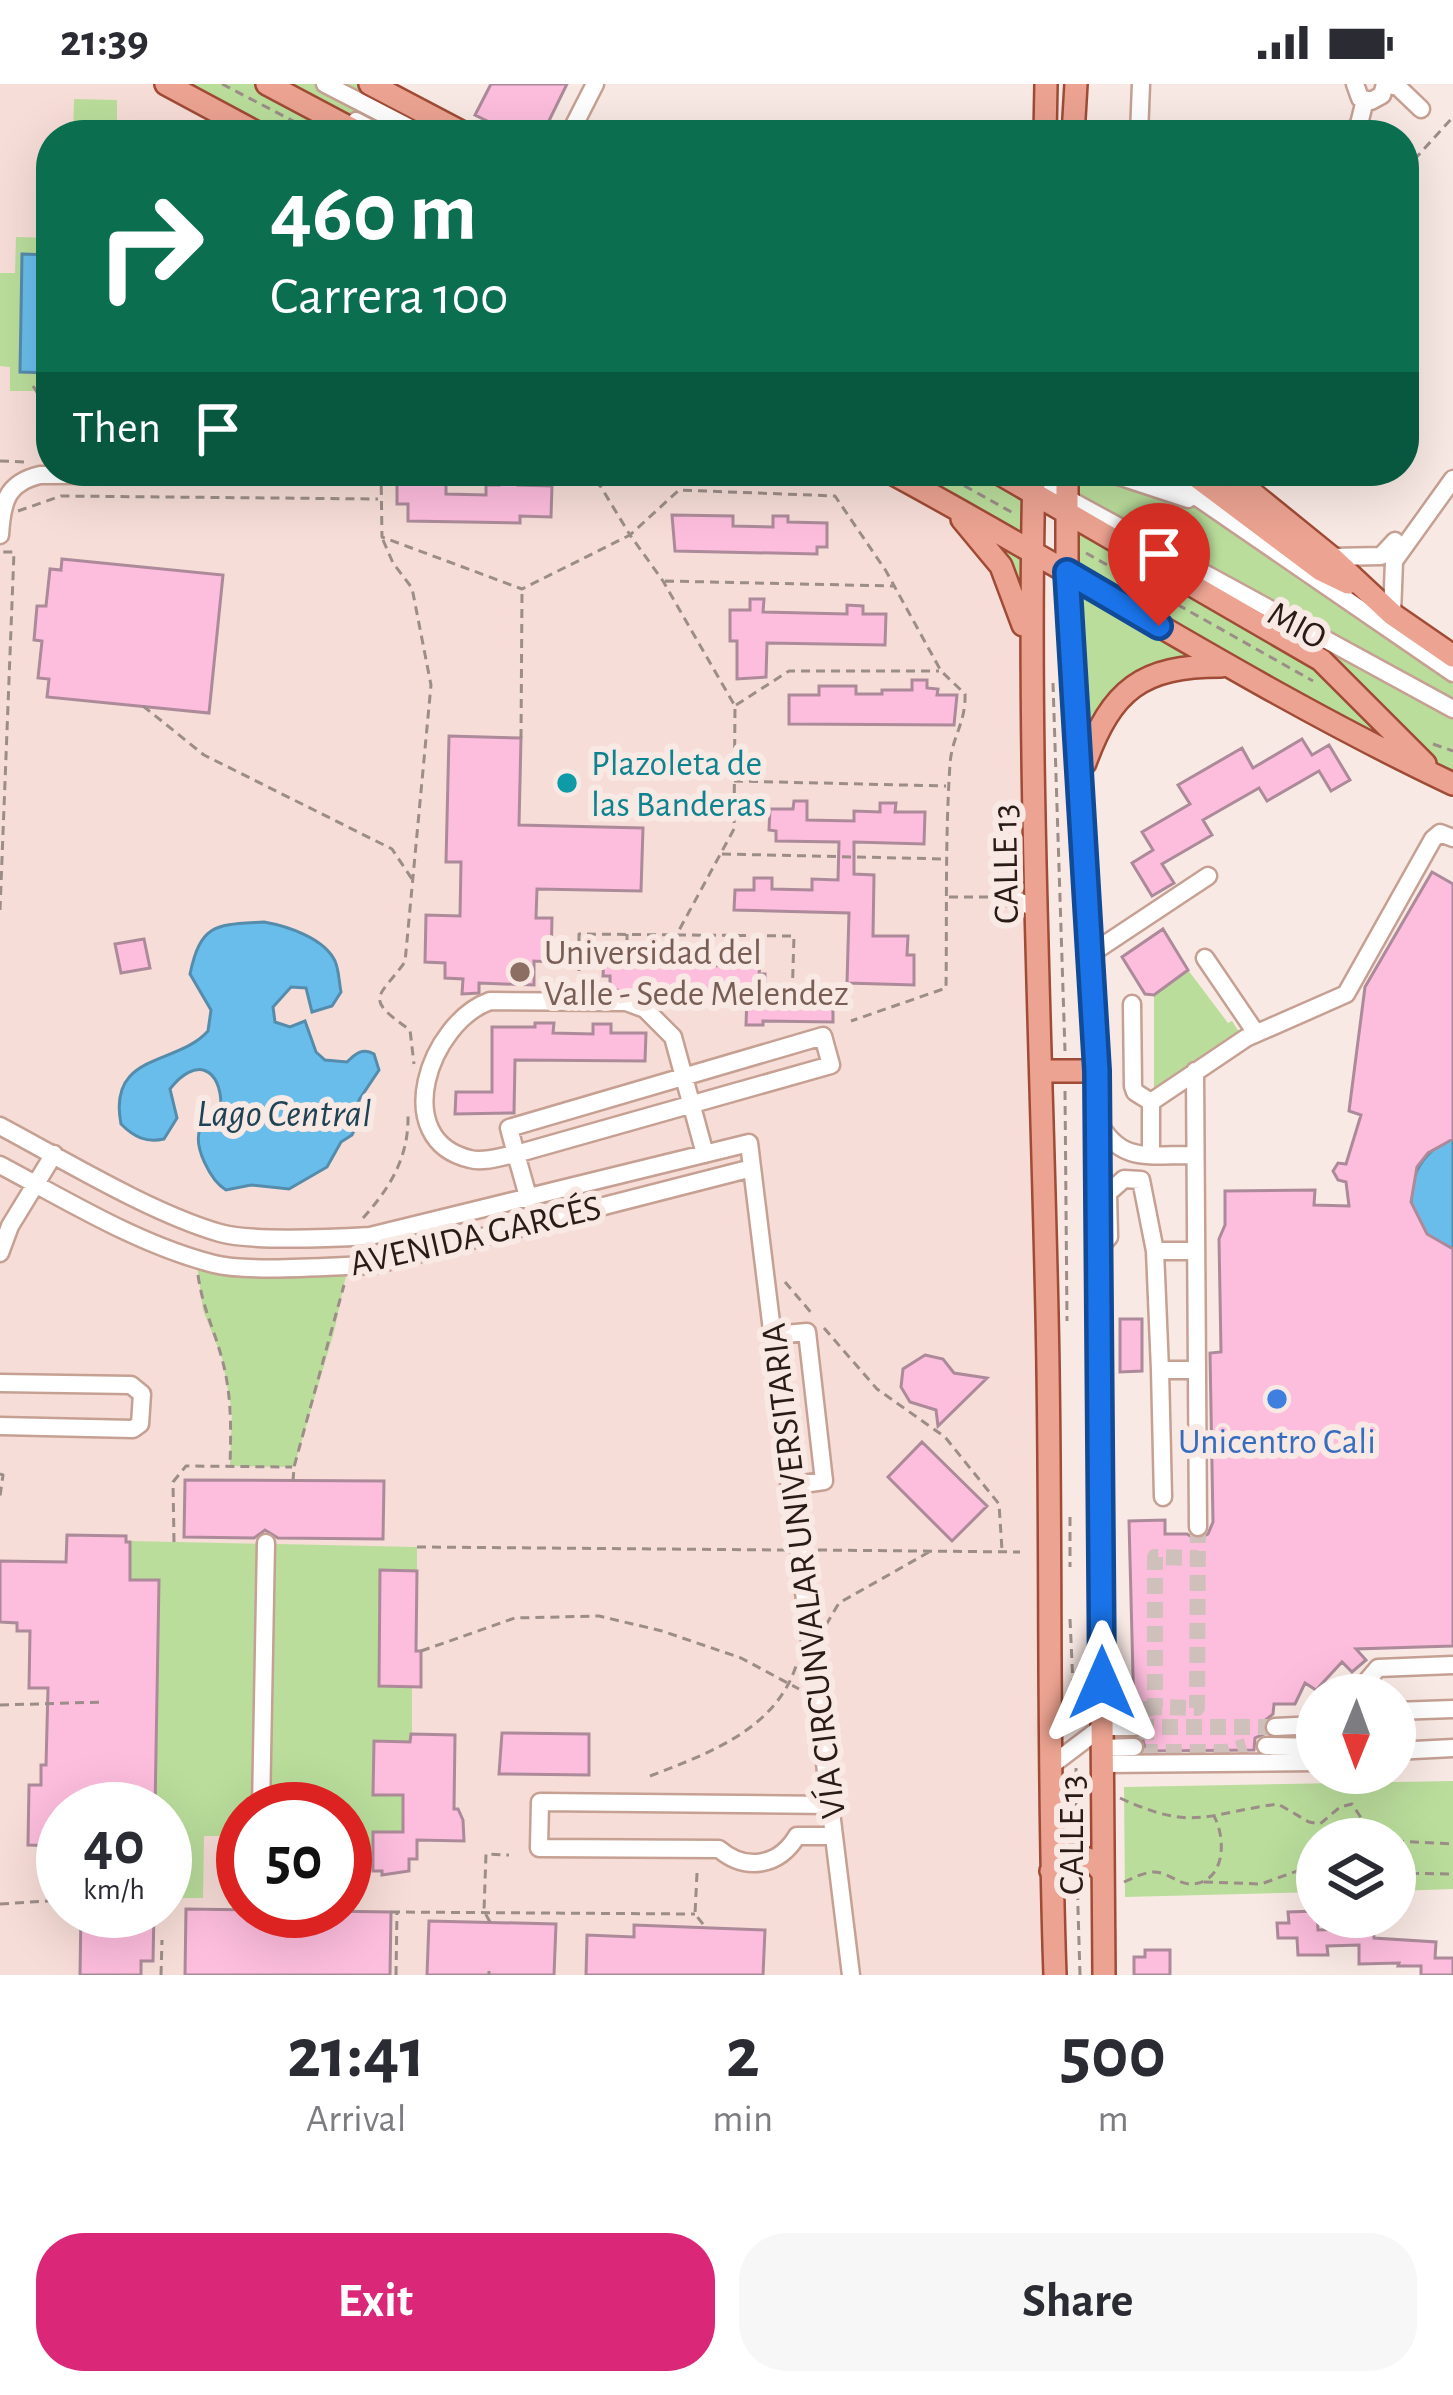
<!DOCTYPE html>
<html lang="en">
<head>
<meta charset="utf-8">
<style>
	:root { --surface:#fff; --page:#f7f7f7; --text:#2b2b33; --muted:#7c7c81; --accent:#db2777 }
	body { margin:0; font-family:"Alegreya Sans",sans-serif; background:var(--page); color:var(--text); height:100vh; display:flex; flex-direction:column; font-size:45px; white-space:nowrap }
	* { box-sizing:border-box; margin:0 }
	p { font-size:39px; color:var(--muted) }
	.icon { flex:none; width:66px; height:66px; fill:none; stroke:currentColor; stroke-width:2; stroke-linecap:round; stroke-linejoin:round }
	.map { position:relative; height:1891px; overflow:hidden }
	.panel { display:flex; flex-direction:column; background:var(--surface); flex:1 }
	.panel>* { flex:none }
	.hud { position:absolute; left:36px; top:36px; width:1383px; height:366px; border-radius:48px; box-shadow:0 12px 48px #0002; background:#0b6e4f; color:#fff; overflow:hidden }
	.needle { width:78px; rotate:181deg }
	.buttons { position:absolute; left:1296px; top:1590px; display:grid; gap:24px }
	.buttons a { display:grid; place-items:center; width:120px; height:120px; border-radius:50%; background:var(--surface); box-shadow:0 12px 48px #0002; font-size:60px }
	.speed { position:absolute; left:36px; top:1698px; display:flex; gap:24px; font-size:60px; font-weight:700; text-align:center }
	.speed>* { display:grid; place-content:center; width:156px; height:156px; border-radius:50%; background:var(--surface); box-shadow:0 12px 48px #0002; line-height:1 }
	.speed small { font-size:30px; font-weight:400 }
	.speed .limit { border:18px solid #d22; background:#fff; color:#111 }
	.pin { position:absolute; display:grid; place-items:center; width:102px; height:102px; color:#fff; margin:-123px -51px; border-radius:50% 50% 50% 0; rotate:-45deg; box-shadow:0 0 12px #0007 }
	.pin .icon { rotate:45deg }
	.me { position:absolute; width:132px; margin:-66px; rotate:0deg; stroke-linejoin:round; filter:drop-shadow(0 0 9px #0008) }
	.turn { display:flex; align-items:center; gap:42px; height:252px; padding:0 36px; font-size:54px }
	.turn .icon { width:156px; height:156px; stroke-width:2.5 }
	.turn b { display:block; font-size:84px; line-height:102px }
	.then { display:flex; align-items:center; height:114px; padding:0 36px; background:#0003; gap:24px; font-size:45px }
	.eta { display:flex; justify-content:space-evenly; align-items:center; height:204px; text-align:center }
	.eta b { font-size:72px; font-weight:600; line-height:84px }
	.primary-button { display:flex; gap:24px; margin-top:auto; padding:24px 36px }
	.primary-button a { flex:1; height:138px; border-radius:48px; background:var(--accent); color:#fff; font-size:48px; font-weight:600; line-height:138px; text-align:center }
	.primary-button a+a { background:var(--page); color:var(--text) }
	.status { display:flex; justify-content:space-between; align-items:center; height:84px; padding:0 60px; background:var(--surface); direction:ltr }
	.status svg { height:33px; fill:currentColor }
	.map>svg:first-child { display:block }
	.education { fill:#f7ddd7; fill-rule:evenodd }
	.green { fill:#badd9b }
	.water { fill:#69bdeb; stroke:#568cab; stroke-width:3 }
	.building { fill:#fdbddd; stroke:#ac8a9a; stroke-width:3 }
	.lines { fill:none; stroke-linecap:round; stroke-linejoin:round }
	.minor-tunnel { stroke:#cfc0bb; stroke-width:16; stroke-dasharray:16 8; stroke-linecap:butt }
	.minor-casing { stroke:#c5a093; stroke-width:21 }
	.major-casing { stroke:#9f4b36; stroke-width:26 }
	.path { stroke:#9c8d88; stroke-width:3; stroke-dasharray:9 6; stroke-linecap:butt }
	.minor { stroke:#fff; stroke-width:16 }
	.major { stroke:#eca391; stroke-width:21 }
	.route-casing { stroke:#114b97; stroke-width:30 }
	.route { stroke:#1a73e8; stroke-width:21 }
	.culture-dot { fill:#0f9aa8; stroke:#f9e9e4; stroke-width:4.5 }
	.education-dot { fill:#8d6e63; stroke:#f9e9e4; stroke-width:4.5 }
	.shop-dot { fill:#3f7fe0; stroke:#f9e9e4; stroke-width:4.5 }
	.labels { text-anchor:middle; stroke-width:12; stroke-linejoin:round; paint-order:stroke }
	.street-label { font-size:36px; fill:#291b16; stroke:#f9e9e4 }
	.culture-label { font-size:36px; fill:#0d838f; stroke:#f9e9e4; text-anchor:start }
	.education-label { font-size:36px; fill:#785e54; stroke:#f9e9e4; text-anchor:start }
	.shop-label { font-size:36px; fill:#366cbe; stroke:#f9e9e4 }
	.water-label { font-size:39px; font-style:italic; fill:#1e4356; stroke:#f9e9e4 }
</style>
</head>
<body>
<div class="status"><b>21:39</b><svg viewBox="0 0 49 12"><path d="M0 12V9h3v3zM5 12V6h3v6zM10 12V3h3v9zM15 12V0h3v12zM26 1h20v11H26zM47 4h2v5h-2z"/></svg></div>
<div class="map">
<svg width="1453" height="1891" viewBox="0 0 1453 1891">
	<rect width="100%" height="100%" fill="#f9e9e4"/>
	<path class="education" d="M0,0H166L261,51H51V387H888L979,451L1025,548L1055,1891H0ZM63,1725H165V1827H63ZM243,1725H345V1827H243Z"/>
	<path class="green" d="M166,0H370L467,51H261Z
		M74,15L117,16V51H73Z
		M16,153L51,154V307H10V283L0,282V189H15Z
		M888,387H1034L1025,548L979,451Z
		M1067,387H1159L1453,589V700L1224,582L1132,601L1080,690Z
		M1188,886L1228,939L1232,937L1241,951L1154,1006V911Z
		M196,1174L348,1182L334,1248L294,1383L230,1382L232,1328L222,1274L203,1226Z
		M130,1457L417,1463V1487H380L379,1601L412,1602V1658H374L373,1710L411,1711L403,1725L410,1748H374L373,1770H345V1725H243V1752H204L203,1814H165V1725H155L159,1497L130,1496Z
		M1453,1697V1805L1395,1807V1755H1317V1808L1125,1813L1124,1703Z"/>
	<path class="water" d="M22,170L51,171V289L20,288Z
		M264,838C287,842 324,854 335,877C339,886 339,898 341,908L332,922L312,928L306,904L291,903L273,923L275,938L290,943L305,937L316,968L325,976L347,978C355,970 363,963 374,970L379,986L359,1016V1036L352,1051L341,1058L327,1083L289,1105L251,1101L226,1106C211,1097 193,1063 200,1045C204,1036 215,1032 221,1024C222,983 195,972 170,1005L177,1034L164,1055C146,1059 134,1053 121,1040C107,968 177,982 208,947L211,926L190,890C201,838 217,841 264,838Z
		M1453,1055V1165C1446,1161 1433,1156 1427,1151C1396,1119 1413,1068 1453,1055Z"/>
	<path class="building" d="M491,0H567L542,51H516L475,31Z
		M397,389L428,390V400H446V410L486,411V401H499V393H518V401L552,402L551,433L520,432V439L408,437V420H397Z
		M672,431L733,432V442L773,443V432H788V438L827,439V463H817V470L675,467Z
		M62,475L223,491L209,629L47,613L49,595L38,594L42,557L34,556L37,522H46L50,485L61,486Z
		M750,515H764L763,528L847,530V521L863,522V530H886L885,561L767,559L766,593L737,595V557H730V526H750Z
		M912,596H927V604L938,605L937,611H957L954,641L789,640V611H819V602H856V610H882V606H912Z
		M449,652L521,654L519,741L643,744L641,807L537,805L536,834H552L551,878L534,877V901L479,899V909L462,910L463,895L445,894V879L425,878L426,831L460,832L461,778H446Z
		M1302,655L1312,671L1329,661L1350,696L1331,707L1319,687L1267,717L1259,704L1203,736L1212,751L1162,780L1174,799L1152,812L1132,779L1153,766L1142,748L1190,720L1178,701L1242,664L1253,684Z
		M794,717H807V736L854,737V727L880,728V719H896L895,728H925L924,760L854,758V790L874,791L873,852H908L907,871H914V901L847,899L849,829L734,826L735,806H754V794H772V805L812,806V795L838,796L839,758L776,757V747L769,746L770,725H793Z
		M1432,788L1453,800V1055L1428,1069L1417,1083L1411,1118L1427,1150L1453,1165V1562L1356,1565L1366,1576L1352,1588L1342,1578L1316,1606L1305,1599L1295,1620H1274L1273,1630L1263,1638L1264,1650L1255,1654L1254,1666L1146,1667L1142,1653L1145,1638L1134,1630L1129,1437L1165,1436V1450H1187L1197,1456L1208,1450L1213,1438L1210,1269L1221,1268L1219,1155L1225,1141V1107L1315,1106L1314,1121L1349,1122L1346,1098L1338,1096L1333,1087L1338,1079L1346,1080L1361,1031L1349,1027L1365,903Z
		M1163,845L1188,886L1154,911L1145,910L1122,873Z
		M144,855L150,884L121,889L115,860Z
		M604,871H646V881L760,882L759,890H765V916L833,917V938L763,937V941H746L747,912L641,910L610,905V892H603Z
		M535,939H554L553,949L593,950V940H611V949H646L645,977L515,976L514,1029L455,1030L456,1008H492V943H535Z
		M1120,1235H1142V1287L1120,1288Z
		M925,1271L943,1275L954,1289L987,1294L938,1342L936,1326L910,1318L901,1303L903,1285Z
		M922,1358L987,1422L952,1457L888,1393Z
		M185,1396L384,1397L383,1455L278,1454L265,1446L254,1454L184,1453Z
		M67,1451L126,1452V1458H130V1496H159L155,1725H63V1762L28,1761L29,1701H41V1681H46L48,1604H29L30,1547H17V1539L0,1538V1477L66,1478Z
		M380,1486L417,1487L416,1567H421V1603L379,1602Z
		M502,1649L589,1650V1691L499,1690Z
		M411,1650L455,1651L454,1725H458L463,1736L464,1757L417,1756V1775H409V1787L382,1791V1787H373V1748H403V1711H373L374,1657L410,1658Z
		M186,1825L391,1828L390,1891H185Z
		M81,1827H154L153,1877H141V1891H80Z
		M1317,1827L1318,1846L1348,1845V1837L1373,1836L1374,1854L1436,1858L1435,1874H1453V1891H1421V1882H1398L1399,1879L1359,1880V1861L1327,1862L1328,1871H1298L1297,1854H1278L1277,1839H1289L1288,1828Z
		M429,1837L556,1840L554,1891H427Z
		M634,1841L765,1846L763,1891H586L587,1851L634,1853Z
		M1145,1866H1170V1891H1134V1873H1145Z"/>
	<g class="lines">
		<path class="minor-tunnel" d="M1198,1443L1197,1624L1155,1623V1473L1198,1474
			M1155,1623L1146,1625V1668H1226L1246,1662
			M1138,1643H1275"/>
		<g class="minor-casing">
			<path id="minor" d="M325,0L424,51
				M1355,0L1360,14L1371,17L1382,11L1385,0L1398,3L1421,25
				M356,37L383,51
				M569,51L595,0
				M1139,51L1141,0
				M1349,51L1359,40L1365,16
				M1017,387L1453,625
				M1103,387L1188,415
				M1159,387L1453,589
				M0,451C2,419 6,399 40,391L295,390L314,387
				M1331,473L1381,472L1395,457
				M1392,530L1394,477L1453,395
				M1009,813L1037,825
				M1092,869L1208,792
				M1205,874L1256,949
				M1132,920L1133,1002L1135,1008L1151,1018
				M823,952L831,981L516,1070L509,1044Z
				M1195,987L1198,1443
				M1151,1018L1246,954L1346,910L1433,755L1440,749L1453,754
				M1151,1018V1070
				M1098,1037C1121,1081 1151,1070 1194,1071
				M0,1042C64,1076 151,1129 220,1149C252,1158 334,1154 370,1152L749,1059L851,1891
				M0,1081C68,1117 139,1161 214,1180C250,1189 333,1182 374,1181L752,1084
				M529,1116L516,1070C502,1072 484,1079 470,1075C389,1056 429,939 490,917L626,918L645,925L673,953L705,1070
				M1100,1163L1109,1153L1108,1109L1124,1095L1141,1096L1155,1167L1160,1286H1194
				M1155,1167H1193
				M0,1169L10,1142L54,1070
				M773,1251L807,1248L824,1397L789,1402
				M1160,1286L1163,1413
				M0,1299L131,1301L142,1310L140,1340L133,1345L0,1342
				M1355,1611L1378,1584L1453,1581
				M1395,1627L1453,1625
				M1275,1643L1317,1641
				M1266,1662L1317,1663
				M1103,1664L1134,1663
				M1395,1667L1453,1664
				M1103,1680L1317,1678
				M1049,1683L1102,1643H1134
				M831,1721L540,1718L539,1764L719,1765C746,1788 779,1782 797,1752H834
				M261,1725L266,1459"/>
		</g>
		<g class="major-casing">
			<path id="major" d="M166,0L261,51
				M267,0L363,51
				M370,0L467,51
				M1045,51L1046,0
				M1073,51L1076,0
				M888,387C1078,489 1258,608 1453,700
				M995,387L1321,576L1425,680
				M1034,387C1027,668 1041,949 1047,1230C1052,1450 1047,1670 1055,1891
				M1067,387V488L1097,987L1104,1891
				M1189,387L1321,486L1348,499
				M1225,387L1331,473L1392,530L1453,572
				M962,435L1001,482L1023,541
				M1085,679C1112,605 1142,582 1221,582
				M1043,987H1097
				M1051,1787C1065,1766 1088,1768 1102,1788"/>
		</g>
		<path class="path" d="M222,0L320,51
			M1404,87L1453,33
			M33,302C49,326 54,346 45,373
			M0,377L25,378
			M381,387L382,453L522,505L630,451L663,497L735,622L734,745L677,850
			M584,387L601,403L630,451L679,406L835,412L886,487L941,587L965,610C966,639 952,652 950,680C945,755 947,830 946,904L851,937
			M938,387L1015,430
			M18,427L61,412L378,415
			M383,456L393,479L412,504L431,601L405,878C378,915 363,913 410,946L414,980
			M1086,469L1313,597
			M665,497L894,502
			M1053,599L1065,967
			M736,621L789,587H939
			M143,622L204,671L392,765L414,798
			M521,654L522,507
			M1433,660L1453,667
			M734,697L946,702
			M722,770L946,775
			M949,813H993
			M0,826L14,468H2
			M627,871V850
			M579,902V850L794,852L792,917
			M1065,1007L1067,1237
			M363,1134C390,1104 409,1073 408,1031
			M198,1191C203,1226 214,1244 222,1275C232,1311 231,1346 230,1382
			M785,1198L814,1232
			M824,1244L877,1305L945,1353L999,1420L1002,1466
			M0,1390L3,1391L0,1412
			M293,1397L294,1383L344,1201
			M1070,1433V1483
			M174,1458L173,1398L186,1382L292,1383
			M417,1463L785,1466
			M818,1466L1020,1468
			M1070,1535L1075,1645
			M826,1541L839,1519L929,1468
			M421,1567L515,1534L599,1532L662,1547L741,1574L799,1605
			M0,1621L105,1618
			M1076,1684V1753
			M650,1692C707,1670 775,1646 796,1582
			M1120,1714C1194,1748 1204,1730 1278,1720L1309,1738L1320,1740L1340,1723L1352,1720L1375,1755
			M1395,1757L1453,1760
			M697,1789L695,1830L706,1844
			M1395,1789L1453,1790
			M1077,1792L1080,1891
			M1124,1798C1133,1794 1143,1789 1152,1788C1167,1787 1176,1799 1189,1800C1225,1801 1227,1756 1214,1732
			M1204,1798L1261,1800L1317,1780
			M0,1820L63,1816
			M391,1828L695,1830
			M490,1838L484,1827L486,1770L509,1771
			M161,1891L162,1856
			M396,1891L397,1828
			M489,1891V1887"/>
		<use href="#minor" class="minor"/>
		<use href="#major" class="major"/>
	</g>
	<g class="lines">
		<g class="route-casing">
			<path id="route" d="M1102,1599L1097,987L1067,488L1159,542"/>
		</g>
		<use href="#route" class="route"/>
	</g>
	<circle class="culture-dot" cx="567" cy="699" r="12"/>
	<circle class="education-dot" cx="520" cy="888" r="12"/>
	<circle class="shop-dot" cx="1277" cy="1315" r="12"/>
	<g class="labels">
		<g class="street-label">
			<text transform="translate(1298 540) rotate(29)" y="13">MIO</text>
			<text transform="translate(1004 780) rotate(-91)" y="13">CALLE 13</text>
			<text transform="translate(475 1150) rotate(-13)" y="13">AVENIDA GARCÉS</text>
			<text transform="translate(802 1487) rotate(-97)" y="13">VÍA CIRCUNVALAR UNIVERSITARIA</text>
			<text transform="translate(1070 1751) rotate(-90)" y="13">CALLE 13</text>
		</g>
		<g class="culture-label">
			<text x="591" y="691">Plazoleta de<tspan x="591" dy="41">las Banderas</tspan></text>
		</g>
		<g class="education-label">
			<text x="544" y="880">Universidad del<tspan x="544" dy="41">Valle - Sede Melendez</tspan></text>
		</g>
		<g class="shop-label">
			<text x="1277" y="1369">Unicentro Cali</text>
		</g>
		<g class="water-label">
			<text x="284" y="1042">Lago Central</text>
		</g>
	</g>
</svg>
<div class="buttons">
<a><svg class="needle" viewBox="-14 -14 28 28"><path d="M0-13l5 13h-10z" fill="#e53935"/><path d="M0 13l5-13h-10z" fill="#7c7c81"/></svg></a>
<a><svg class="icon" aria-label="layers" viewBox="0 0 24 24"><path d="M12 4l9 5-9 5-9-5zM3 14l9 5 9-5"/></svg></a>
</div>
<div class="speed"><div>40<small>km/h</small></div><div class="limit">50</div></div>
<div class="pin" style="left:1159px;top:542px;background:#d93025"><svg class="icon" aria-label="arrive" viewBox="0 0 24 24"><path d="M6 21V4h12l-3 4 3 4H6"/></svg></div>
<svg class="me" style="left:1102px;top:1599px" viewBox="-20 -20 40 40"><path d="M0-17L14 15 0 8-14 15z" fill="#1a73e8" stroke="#fff" stroke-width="4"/></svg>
<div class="hud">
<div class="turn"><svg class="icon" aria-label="right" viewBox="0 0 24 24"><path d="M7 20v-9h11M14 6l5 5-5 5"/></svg><div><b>460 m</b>Carrera 100</div></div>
<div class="then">Then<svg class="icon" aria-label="arrive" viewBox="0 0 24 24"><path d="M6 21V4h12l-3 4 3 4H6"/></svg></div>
</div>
</div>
<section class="panel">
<div class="eta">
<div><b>21:41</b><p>Arrival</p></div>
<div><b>2</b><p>min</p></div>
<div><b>500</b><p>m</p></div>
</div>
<div class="primary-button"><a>Exit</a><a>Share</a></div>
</section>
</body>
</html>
